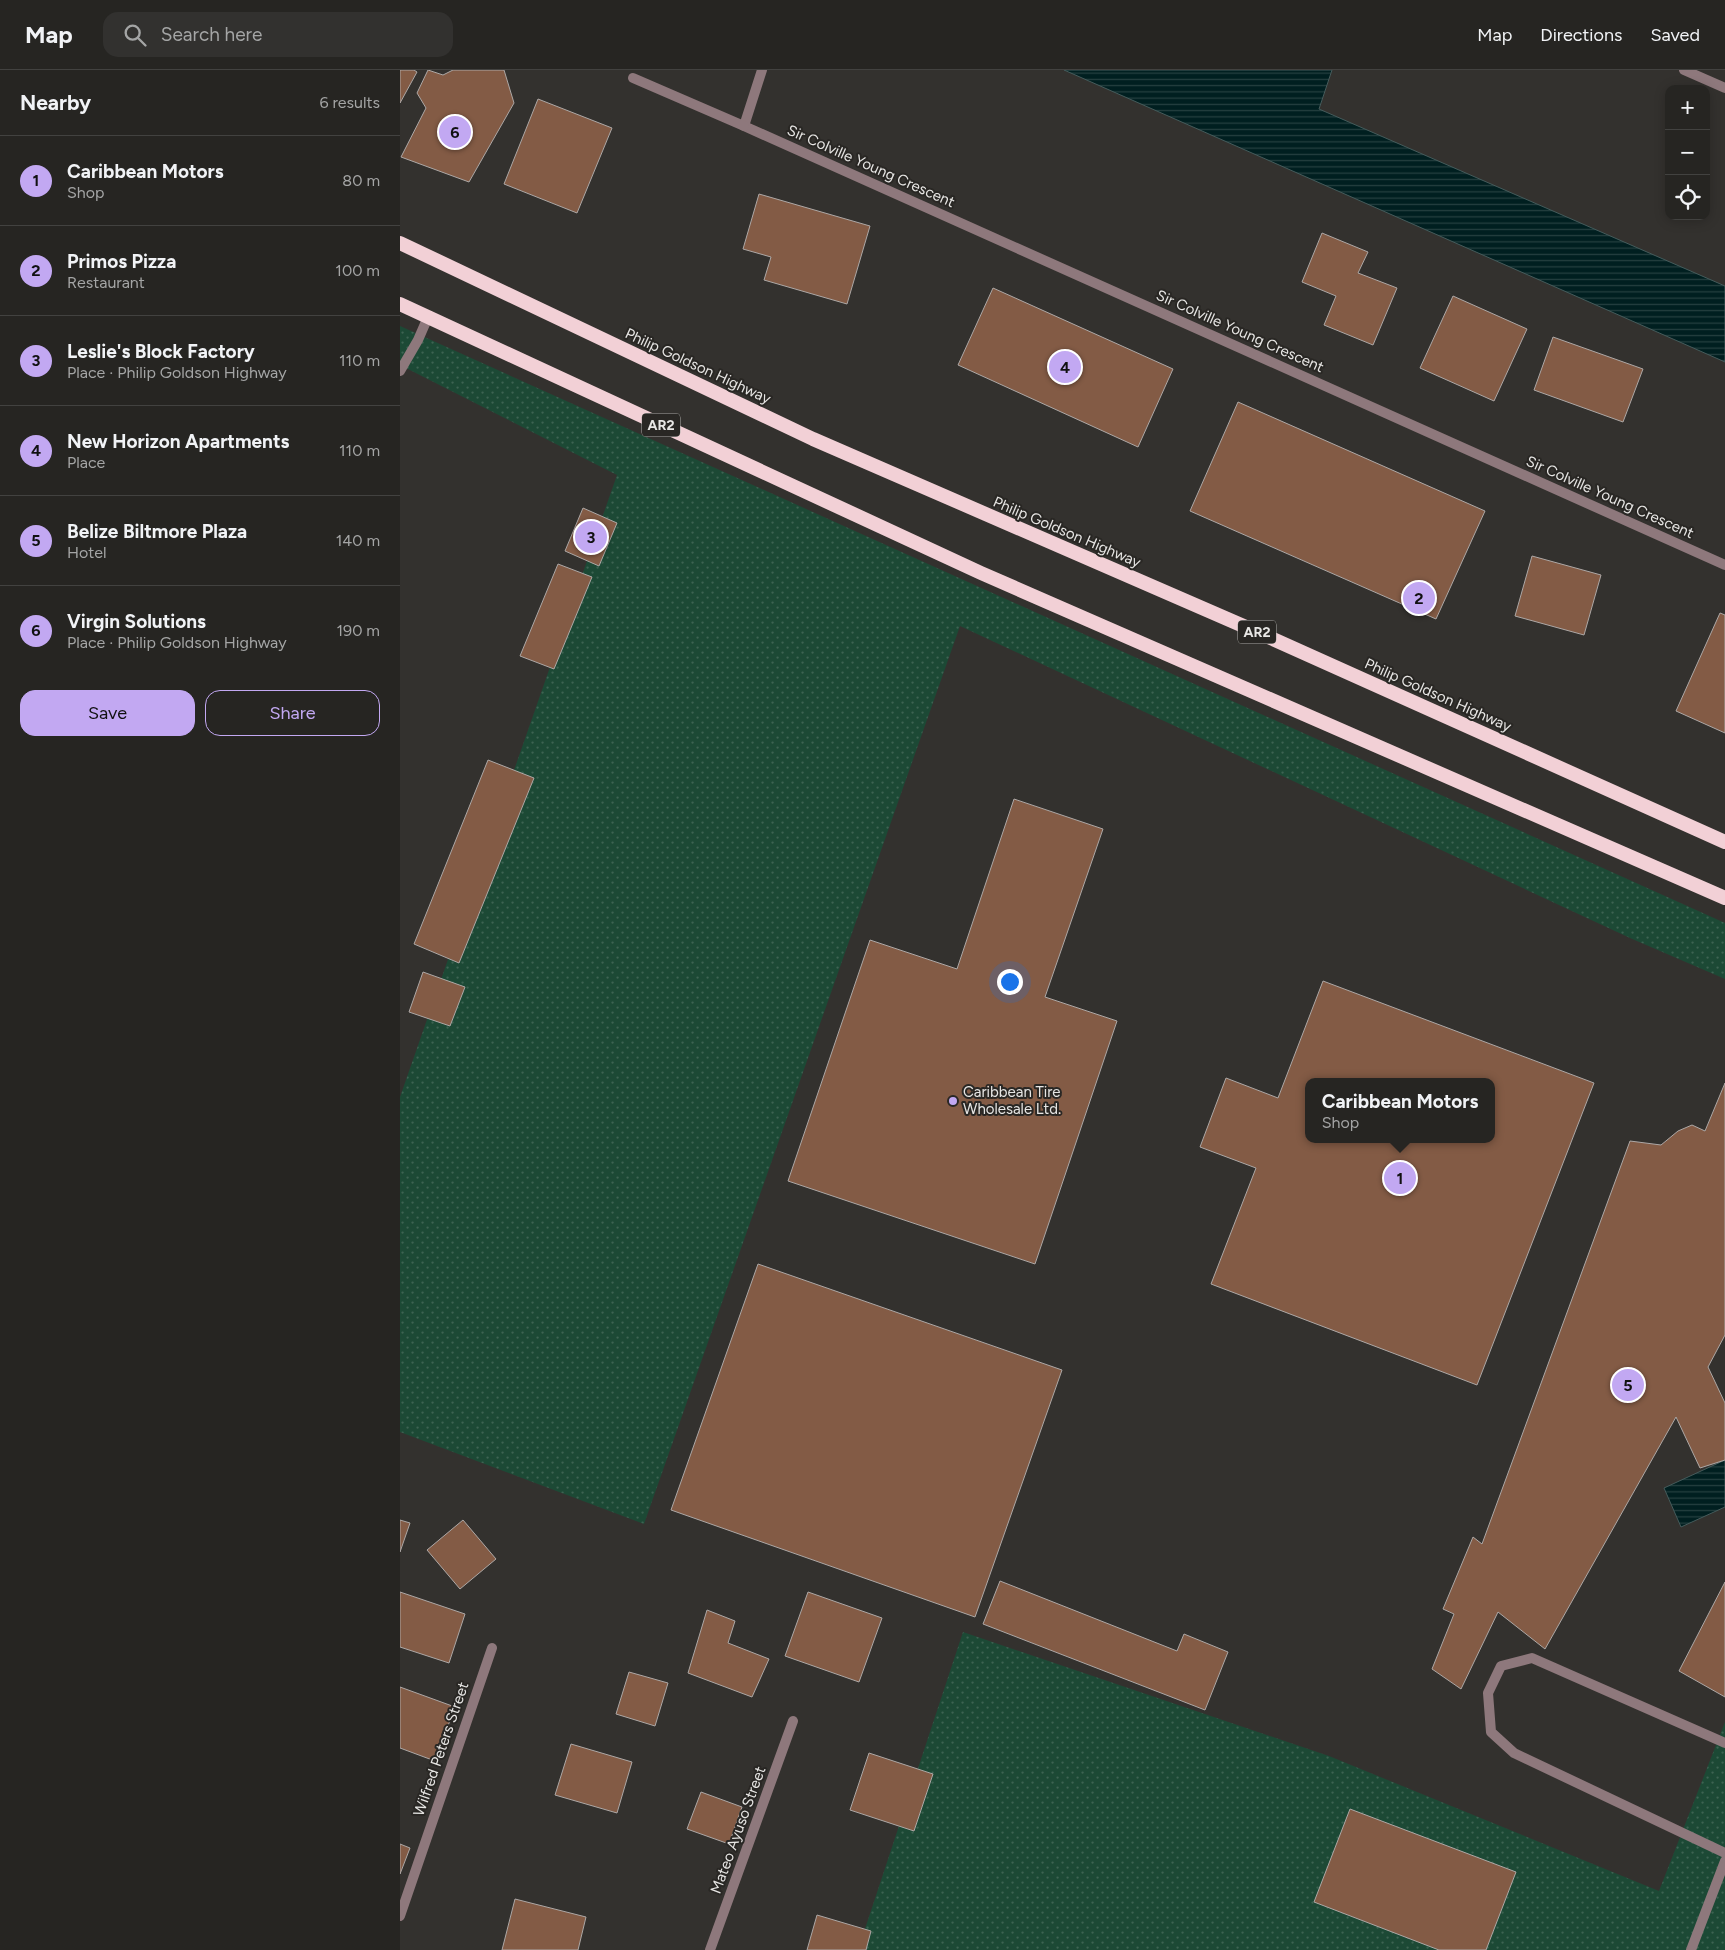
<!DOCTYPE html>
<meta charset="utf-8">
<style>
:root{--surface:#262522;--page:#32312f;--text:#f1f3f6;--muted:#a4a5a5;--line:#424240;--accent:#c2a8f2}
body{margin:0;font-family:Figtree,sans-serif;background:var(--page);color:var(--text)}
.controls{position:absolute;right:15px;top:15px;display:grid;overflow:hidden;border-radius:10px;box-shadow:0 2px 12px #0003}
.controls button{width:45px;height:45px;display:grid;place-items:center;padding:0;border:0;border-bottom:1px solid var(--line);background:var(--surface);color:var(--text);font:25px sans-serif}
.you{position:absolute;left:609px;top:911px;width:18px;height:18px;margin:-12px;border:4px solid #fff;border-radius:50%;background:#1a73e8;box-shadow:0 0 0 8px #1a73e833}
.badge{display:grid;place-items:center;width:32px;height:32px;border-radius:50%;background:var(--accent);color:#111;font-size:16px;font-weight:700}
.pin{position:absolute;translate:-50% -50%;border:2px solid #fff;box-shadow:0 1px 5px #0006}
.popup{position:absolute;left:905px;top:1008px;width:190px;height:65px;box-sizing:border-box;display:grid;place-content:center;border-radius:10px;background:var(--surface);filter:drop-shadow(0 1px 4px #0005);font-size:16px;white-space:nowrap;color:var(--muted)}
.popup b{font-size:19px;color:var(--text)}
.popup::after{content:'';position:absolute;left:50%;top:100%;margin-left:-10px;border:10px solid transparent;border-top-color:var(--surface)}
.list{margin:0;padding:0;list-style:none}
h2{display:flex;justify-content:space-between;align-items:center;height:65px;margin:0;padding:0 20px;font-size:21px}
h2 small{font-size:16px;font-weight:400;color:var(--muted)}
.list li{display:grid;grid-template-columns:32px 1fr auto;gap:15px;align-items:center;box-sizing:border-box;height:90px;padding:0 20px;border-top:1px solid var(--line)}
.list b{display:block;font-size:19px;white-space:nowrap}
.list p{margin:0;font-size:16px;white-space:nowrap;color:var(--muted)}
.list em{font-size:16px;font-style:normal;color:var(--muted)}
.actions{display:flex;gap:10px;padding:15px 20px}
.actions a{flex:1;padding:11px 0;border:1px solid var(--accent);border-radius:15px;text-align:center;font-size:18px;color:var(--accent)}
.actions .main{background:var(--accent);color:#111}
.icon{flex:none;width:28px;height:28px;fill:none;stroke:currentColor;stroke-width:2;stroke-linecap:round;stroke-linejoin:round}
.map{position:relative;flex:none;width:1325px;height:1880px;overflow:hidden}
header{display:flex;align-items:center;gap:30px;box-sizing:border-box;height:70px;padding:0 25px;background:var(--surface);border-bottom:1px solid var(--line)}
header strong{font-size:24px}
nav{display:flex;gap:28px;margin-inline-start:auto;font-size:18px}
.search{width:350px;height:45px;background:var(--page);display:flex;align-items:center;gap:12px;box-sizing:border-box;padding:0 18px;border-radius:15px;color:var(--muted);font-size:19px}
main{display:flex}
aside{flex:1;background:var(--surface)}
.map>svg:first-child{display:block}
</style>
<header>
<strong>Map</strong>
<div class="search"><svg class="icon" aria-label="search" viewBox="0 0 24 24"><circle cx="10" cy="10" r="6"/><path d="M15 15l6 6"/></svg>Search here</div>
<nav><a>Map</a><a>Directions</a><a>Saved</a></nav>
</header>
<main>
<aside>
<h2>Nearby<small>6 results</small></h2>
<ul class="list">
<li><span class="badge">1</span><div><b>Caribbean Motors</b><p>Shop</p></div><em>80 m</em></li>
<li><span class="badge">2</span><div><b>Primos Pizza</b><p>Restaurant</p></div><em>100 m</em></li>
<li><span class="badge">3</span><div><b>Leslie's Block Factory</b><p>Place · Philip Goldson Highway</p></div><em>110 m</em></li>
<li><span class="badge">4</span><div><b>New Horizon Apartments</b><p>Place</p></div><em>110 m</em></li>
<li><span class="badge">5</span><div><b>Belize Biltmore Plaza</b><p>Hotel</p></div><em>140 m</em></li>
<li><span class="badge">6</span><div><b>Virgin Solutions</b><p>Place · Philip Goldson Highway</p></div><em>190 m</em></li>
</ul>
<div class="actions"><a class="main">Save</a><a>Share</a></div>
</aside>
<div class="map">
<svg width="1325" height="1880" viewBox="0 0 1325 1880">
<defs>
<pattern id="green-dots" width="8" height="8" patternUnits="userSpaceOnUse" patternTransform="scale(1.25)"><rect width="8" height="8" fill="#1c4935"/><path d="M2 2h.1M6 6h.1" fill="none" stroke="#3d6352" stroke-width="1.8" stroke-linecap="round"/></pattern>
<pattern id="water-rules" width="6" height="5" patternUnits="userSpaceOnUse" patternTransform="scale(1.25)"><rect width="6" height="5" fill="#001f20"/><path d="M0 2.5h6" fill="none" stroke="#254040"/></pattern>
</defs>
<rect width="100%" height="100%" fill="#33312e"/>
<!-- green -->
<g fill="url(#green-dots)">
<path d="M0 256 1325 853V909L1230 868 560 556 244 1454 0 1362V1027L217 405 0 295Z"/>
<path d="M563 1562 929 1686 1259 1821 1325 1652V1880H458Z"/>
</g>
<!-- water -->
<g fill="url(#water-rules)" stroke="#455b5b">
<path d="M664 0H932L919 39 1325 216V292Z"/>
<path d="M1325 1390V1437L1281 1457 1264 1418Z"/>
</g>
<!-- building -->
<g fill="#835b45" stroke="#ada8a6" fill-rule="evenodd">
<path d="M0 0H14L17 2 0 33Z"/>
<path d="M28 0 43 5 53 0H104L114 33 69 112 1 87 26 38 17 23Z"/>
<path d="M138 29 212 58 177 143 104 114Z"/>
<path d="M359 124 470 156 447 234 364 210 371 187 343 179Z"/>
<path d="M922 163 968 182 958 203 997 218 973 275 924 255 936 226 902 212Z"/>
<path d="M593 218 773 299 738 377 558 295Z"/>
<path d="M1053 226 1127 259 1094 331 1020 298Z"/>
<path d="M1153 267 1243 299 1223 352 1134 320Z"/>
<path d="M838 332 1085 441 1036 549 790 441Z"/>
<path d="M183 438 217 453 199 496 165 481Z"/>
<path d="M1132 486 1201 505 1184 565 1115 546Z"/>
<path d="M158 494 192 507 154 599 120 586Z"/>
<path d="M1320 543 1325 545V663L1276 641Z"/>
<path d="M88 690 134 708 59 893 14 874Z"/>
<path d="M614 729 703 759 645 927 717 951 635 1194 388 1111 470 870 557 899Z"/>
<path d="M23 902 65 917 50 956 9 942Z"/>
<path d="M923 911 1194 1013 1077 1315 811 1214 856 1098 800 1077 826 1008 878 1028ZM909 1012H1091V1069H909Z"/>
<path d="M1325 1013V1265L1308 1297 1325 1333V1390L1300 1398 1276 1347 1145 1579 1098 1542 1061 1619 1032 1599 1054 1544 1043 1539 1073 1467 1082 1474 1230 1071 1261 1075 1278 1061 1292 1055 1305 1061Z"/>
<path d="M358 1194 662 1300 575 1547 271 1440Z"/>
<path d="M0 1450 10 1453 0 1482Z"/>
<path d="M63 1450 96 1489 60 1519 27 1480Z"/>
<path d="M600 1511 777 1581 784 1564 828 1582 805 1640 583 1554Z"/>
<path d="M1325 1512V1627L1279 1601Z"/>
<path d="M0 1522 65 1544 49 1593 0 1577Z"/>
<path d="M408 1522 482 1548 459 1612 385 1586Z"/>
<path d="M307 1540 335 1551 328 1573 369 1589 352 1627 288 1603Z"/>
<path d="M229 1602 268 1613 255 1656 216 1644Z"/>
<path d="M0 1617 55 1637 35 1691 0 1678Z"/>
<path d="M171 1674 232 1692 217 1743 155 1725Z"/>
<path d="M469 1683 533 1704 514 1761 450 1740Z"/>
<path d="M301 1722 342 1737 329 1774 287 1759Z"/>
<path d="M950 1739 1116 1802 1086 1880H1039L914 1832Z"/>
<path d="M0 1774 10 1778 0 1804Z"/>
<path d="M115 1829 186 1847 178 1880H102Z"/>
<path d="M417 1845 471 1861 466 1880H407Z"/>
</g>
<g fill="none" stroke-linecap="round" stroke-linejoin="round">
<!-- service -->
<g stroke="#8e787c" stroke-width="10">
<path d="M0 301 18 270 28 247"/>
<path d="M1325 1673 1132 1588 1101 1596 1088 1623 1091 1662 1114 1683 1325 1783"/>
</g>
<!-- minor -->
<g stroke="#8e787c" stroke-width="10">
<path d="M362 0 344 56 1325 495"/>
<path d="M1284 0 1325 18"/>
<path d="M233 8 344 56"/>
<path d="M0 1846 92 1578"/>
<path d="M310 1880 393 1651"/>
<path d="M1291 1880 1325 1791"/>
</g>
<!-- trunk -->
<g stroke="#f2d0d6" stroke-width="14">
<path d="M0 173 413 369 855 561 1325 772"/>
<path d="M0 234 581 503 1325 828"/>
</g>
</g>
<!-- markers -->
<circle fill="#c2a8f2" stroke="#292724" stroke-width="2" cx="553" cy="1031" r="5"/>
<g text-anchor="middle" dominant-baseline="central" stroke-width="4" stroke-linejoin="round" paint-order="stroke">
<!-- shield labels -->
<g fill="#292724" stroke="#aeadaa" stroke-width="1">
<rect x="242" y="343.5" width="38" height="23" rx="4"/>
<rect x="838" y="550.5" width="38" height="23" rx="4"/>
</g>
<g font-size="14" font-weight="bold" fill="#e7e6e4">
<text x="261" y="355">AR2</text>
<text x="857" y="562">AR2</text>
</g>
<!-- street labels -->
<g font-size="15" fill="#e7e6e4" stroke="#292724">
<text transform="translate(471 96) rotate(24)">Sir Colville Young Crescent</text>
<text transform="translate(840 261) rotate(24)">Sir Colville Young Crescent</text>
<text transform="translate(298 296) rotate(25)">Philip Goldson Highway</text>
<text transform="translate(1210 427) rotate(24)">Sir Colville Young Crescent</text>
<text transform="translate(667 462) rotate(23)">Philip Goldson Highway</text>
<text transform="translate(1038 625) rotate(24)">Philip Goldson Highway</text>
<text transform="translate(41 1679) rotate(-71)">Wilfred Peters Street</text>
<text transform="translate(338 1760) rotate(-70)">Mateo Ayuso Street</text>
</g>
<!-- poi labels -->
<g font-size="15" fill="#e7e6e4" stroke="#292724" text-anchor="start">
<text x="563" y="1022">Caribbean Tire<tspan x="563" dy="17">Wholesale Ltd.</tspan></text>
</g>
</g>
</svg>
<div class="controls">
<button>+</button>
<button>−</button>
<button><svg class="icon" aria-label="locate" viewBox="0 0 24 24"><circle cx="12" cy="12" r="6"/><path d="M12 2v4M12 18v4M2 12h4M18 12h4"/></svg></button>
</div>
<div class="you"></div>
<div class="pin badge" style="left:1000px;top:1108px">1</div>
<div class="popup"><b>Caribbean Motors</b>Shop</div>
<div class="pin badge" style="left:1019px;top:528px">2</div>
<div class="pin badge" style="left:191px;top:467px">3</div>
<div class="pin badge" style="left:665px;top:297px">4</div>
<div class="pin badge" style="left:1228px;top:1315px">5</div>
<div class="pin badge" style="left:55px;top:62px">6</div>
</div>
</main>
